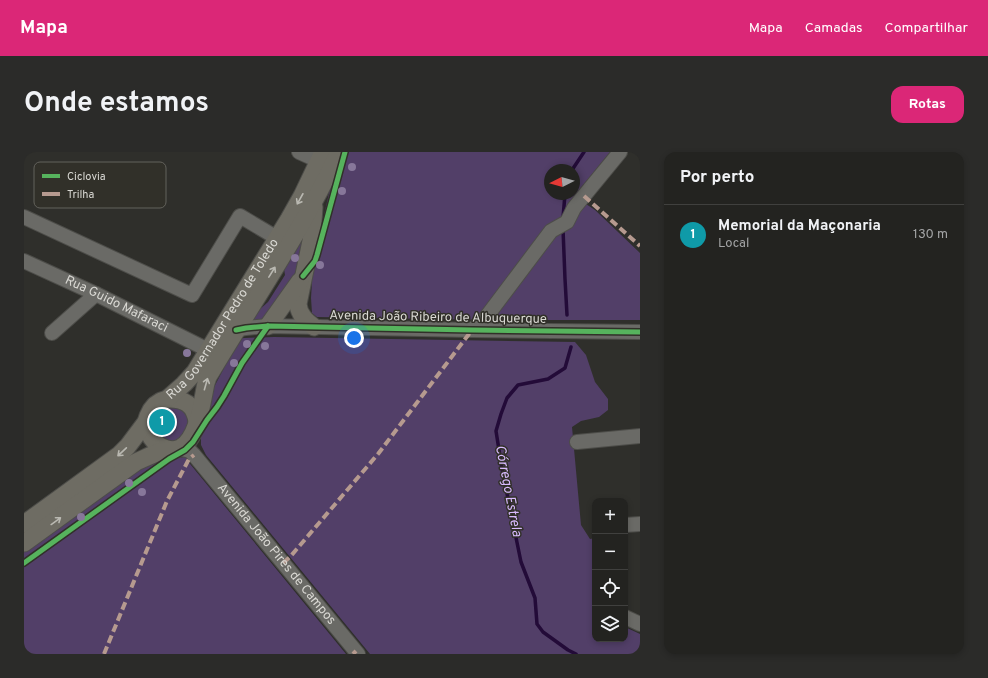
<!DOCTYPE html>
<html lang="pt">
<meta charset="utf-8">
<style>
:root{--surface:#232320;--page:#2b2b29;--text:#f1f3f6;--muted:#a3a4a5;--line:#40403e;--accent:#db2777}
body{margin:0;font-family:Overpass,sans-serif;background:var(--page);color:var(--text)}
.controls{position:absolute;right:12px;bottom:12px;display:grid;overflow:hidden;border-radius:8px;box-shadow:0 2px 6px #0003}
.controls button{width:36px;height:36px;display:grid;place-items:center;padding:0;border:0;border-bottom:1px solid var(--line);background:var(--surface);color:var(--text);font:20px sans-serif}
.compass{position:absolute;left:520px;top:12px;width:36px;height:36px;border-radius:50%;background:var(--surface);box-shadow:0 2px 6px #0003;rotate:264deg}
.you{position:absolute;left:330px;top:186px;width:14px;height:14px;margin:-10px;border:3px solid #fff;border-radius:50%;background:#1a73e8;box-shadow:0 0 0 6px #1a73e833}
.badge{display:grid;place-items:center;width:26px;height:26px;border-radius:50%;background:var(--accent);color:#fff;font-size:13px;font-weight:700}
.pin{position:absolute;translate:-50% -50%;border:2px solid #fff;box-shadow:0 1px 4px #0006}
.list{margin:0;padding:0;list-style:none}
h2{display:flex;justify-content:space-between;align-items:center;height:52px;margin:0;padding:0 16px;font-size:17px}
h2 small{font-size:13px;font-weight:400;color:var(--muted)}
.list li{display:grid;grid-template-columns:26px 1fr auto;gap:12px;align-items:center;box-sizing:border-box;height:60px;padding:0 16px;border-top:1px solid var(--line)}
.list b{display:block;font-size:15px;white-space:nowrap}
.list p{margin:0;font-size:13px;white-space:nowrap;color:var(--muted)}
.list em{font-size:13px;font-style:normal;color:var(--muted)}
.icon{flex:none;width:22px;height:22px;fill:none;stroke:currentColor;stroke-width:2;stroke-linecap:round;stroke-linejoin:round}
.map{position:relative;flex:none;width:616px;height:502px;overflow:hidden;border-radius:12px}
header{display:flex;align-items:center;gap:24px;box-sizing:border-box;height:56px;padding:0 20px;background:var(--accent);color:#fff}
header strong{font-size:19px}
nav{display:flex;gap:22px;margin-inline-start:auto;font-size:14px}
.intro{display:flex;align-items:center;justify-content:space-between;box-sizing:border-box;height:96px;padding:0 24px}
h1{margin:0;font-size:28px}
.button{padding:10px 18px;border-radius:12px;background:var(--accent);color:#fff;font-size:14px;font-weight:700}
main{display:flex;gap:24px;padding:0 24px}
aside{flex:1;background:var(--surface);border-radius:12px;box-shadow:0 2px 6px #0003}
.map>svg:first-child{display:block}
</style>
<header>
<strong>Mapa</strong>
<nav><a>Mapa</a><a>Camadas</a><a>Compartilhar</a></nav>
</header>
<div class="intro"><h1>Onde estamos</h1><a class="button">Rotas</a></div>
<main>
<div class="map">
<svg width="616" height="502" viewBox="0 0 616 502">
<rect width="100%" height="100%" fill="#2f2f2b"/>
<!-- green -->
<g fill="#523f68" fill-rule="evenodd">
<path d="M320 0H586L550 44 571 58 616 101V168H470L293 165 288 161 287 146 288 130 283 137 306 37 311 20ZM526 18H550V42H526Z"/>
<path d="M282 81 273 120 248 162 243 167 227 170 234 159 244 150 261 123 260 117Z"/>
<path d="M250 185 551 190 562 203 571 230 584 247V258L575 265 557 269 548 275 557 373 566 387 571 386V487H601V475L616 482V502H346L182 303 177 293V283L189 237 200 216 199 209 214 187 220 186Z"/>
<circle cx="148" cy="272" r="17"/>
<path d="M160 305 163 306 162 307 322 502H0V399L115 317 131 310Z"/>
</g>
<g fill="none" stroke-linecap="round" stroke-linejoin="round">
<!-- stream -->
<g stroke="#230b38" stroke-width="3.5">
<path d="M548 18 560 0"/>
<path d="M539 66 541 42"/>
<path d="M539 77 541 127 543 163"/>
<path d="M547 195 541 216 524 227 494 233 483 246 477 262 472 279 478 317 497 410 511 446 513 472 519 480 544 498 552 502"/>
</g>
<defs>
<g id="minor">
<path d="M275 0 295 9"/>
<path d="M0 65 168 143 216 64 253 86"/>
<path id="s1" d="M0 109 72 142 184 198"/>
<path d="M212 178 222 176 244 174 448 178 616 180"/>
<path d="M448 178 460 168 527 79 543 70 550 56 596 0"/>
<path d="M28 181 72 142"/>
<path d="M553 290 616 284"/>
<path id="s2" d="M154 296 166 299 170 303 334 502"/>
<path d="M601 373 616 372"/>
<path d="M601 465 616 472"/>
</g>
<g id="major">
<path d="M290 55 288 84 274 152C275 163 282 169 290 175"/>
<path d="M244 174 276 129"/>
<path d="M143 247C160 246 171 253 173 270"/>
<path d="M122 270C124 286 133 296 148 298"/>
<path id="s3" d="M0 372 95 303 104 294 122 270 124 264 127 258 131 253 137 249 143 247 160 232 171 220 265 67 278 44 299 0"/>
<path d="M0 391 112 310C119 307 127 303 135 300 142 299 149 299 156 296 174 287 178 250 182 231L184 225C228 151 278 79 315 0"/>
</g>
</defs>
<!-- minor casing -->
<use href="#minor" stroke="#4d4d49" stroke-width="16"/>
<!-- major casing -->
<use href="#major" stroke="#4d4d49" stroke-width="19"/>
<!-- minor -->
<use href="#minor" stroke="#6a6a66" stroke-width="14"/>
<!-- major -->
<use href="#major" stroke="#6e6c63" stroke-width="17"/>
<!-- quiet -->
<g stroke="#b69a8f" stroke-width="4" stroke-dasharray="8 4" stroke-linecap="butt">
<path d="M560 44 616 94"/>
<path d="M259 411 266 405 354 302 448 178"/>
<path d="M80 502 143 349 165 307 170 303"/>
<path d="M329 502 332 499"/>
</g>
<defs>
<g id="cycleway">
<path d="M279 124 291 109 293 103 321 0"/>
<path d="M212 178 222 176 244 174 448 178 616 180"/>
<path d="M0 411 145 307 161 298 169 290 183 268 193 255 200 244 218 211 244 174"/>
</g>
</defs>
<!-- cycleway casing -->
<use href="#cycleway" stroke="#313029" stroke-width="8"/>
<!-- cycleway -->
<use href="#cycleway" stroke="#56b35d" stroke-width="5"/>
</g>
<!-- trees -->
<g fill="#87779a">
<circle cx="328" cy="15" r="4"/>
<circle cx="318" cy="39" r="4"/>
<circle cx="271" cy="106" r="4"/>
<circle cx="296" cy="113" r="4"/>
<circle cx="223" cy="192" r="4"/>
<circle cx="241" cy="194" r="4"/>
<circle cx="163" cy="201" r="4"/>
<circle cx="210" cy="211" r="4"/>
<circle cx="105" cy="331" r="4"/>
<circle cx="118" cy="340" r="4"/>
<circle cx="57" cy="365" r="4"/>
</g>
<!-- one-way arrows -->
<defs><path id="oneway-shaft" d="M-6 0H5M1.5-3L5.5 0L1.5 3" fill="none" stroke-width="1.6" stroke-linecap="round" stroke-linejoin="round"/></defs>
<g stroke="#b9b8b1">
<use href="#oneway-shaft" transform="translate(276 47) rotate(119)"/>
<use href="#oneway-shaft" transform="translate(248 120) rotate(-58)"/>
<use href="#oneway-shaft" transform="translate(182 232) rotate(-74)"/>
<use href="#oneway-shaft" transform="translate(98 300) rotate(137)"/>
<use href="#oneway-shaft" transform="translate(32 369) rotate(-36)"/>
</g>
<g text-anchor="middle" dominant-baseline="central" stroke-width="3" stroke-linejoin="round" paint-order="stroke">
<!-- street labels -->
<g font-size="13" fill="#d9d8d3" stroke="#313029">
<text stroke="none"><textPath href="#s1" startOffset="102">Rua Guido Mafaraci</textPath></text>
<text stroke="none"><textPath href="#s3" startOffset="291">Rua Governador Pedro de Toledo</textPath></text>
<text transform="translate(414 166) rotate(1)">Avenida João Ribeiro de Albuquerque</text>
<text stroke="none"><textPath href="#s2" startOffset="147">Avenida João Pires de Campos</textPath></text>
</g>
<!-- water labels -->
<g font-size="14" font-style="italic" fill="#d8bafd" stroke="#313029">
<text transform="translate(484 339) rotate(79)">Córrego Estrela</text>
</g>
</g>
<!-- legend -->
<rect x="10" y="10" width="132" height="46" rx="6" fill="#313029" stroke="#63625c" stroke-width="1"/>
<rect x="18" y="22" width="18" height="4" fill="#56b35d"/>
<rect x="18" y="40" width="18" height="4" fill="#b69a8f"/>
<g font-size="11" fill="#d9d8d3">
<text x="43" y="28">Ciclovia</text>
<text x="43" y="46">Trilha</text>
</g>
</svg>
<div class="controls">
<button>+</button>
<button>−</button>
<button><svg class="icon" aria-label="locate" viewBox="0 0 24 24"><circle cx="12" cy="12" r="6"/><path d="M12 2v4M12 18v4M2 12h4M18 12h4"/></svg></button>
<button><svg class="icon" aria-label="layers" viewBox="0 0 24 24"><path d="M12 4l9 5-9 5-9-5zM3 14l9 5 9-5"/></svg></button>
</div>
<svg class="compass" viewBox="-18 -18 36 36"><path d="M0-13l5 13h-10z" fill="#e53935"/><path d="M0 13l5-13h-10z" fill="#a3a4a5"/></svg>
<div class="you"></div>
<div class="pin badge" style="left:138px;top:270px;background:#0f9aa8">1</div>
</div>
<aside>
<h2>Por perto<small></small></h2>
<ul class="list">
<li><span class="badge" style="background:#0f9aa8">1</span><div><b>Memorial da Maçonaria</b><p>Local</p></div><em>130 m</em></li>
</ul>
</aside>
</main>
